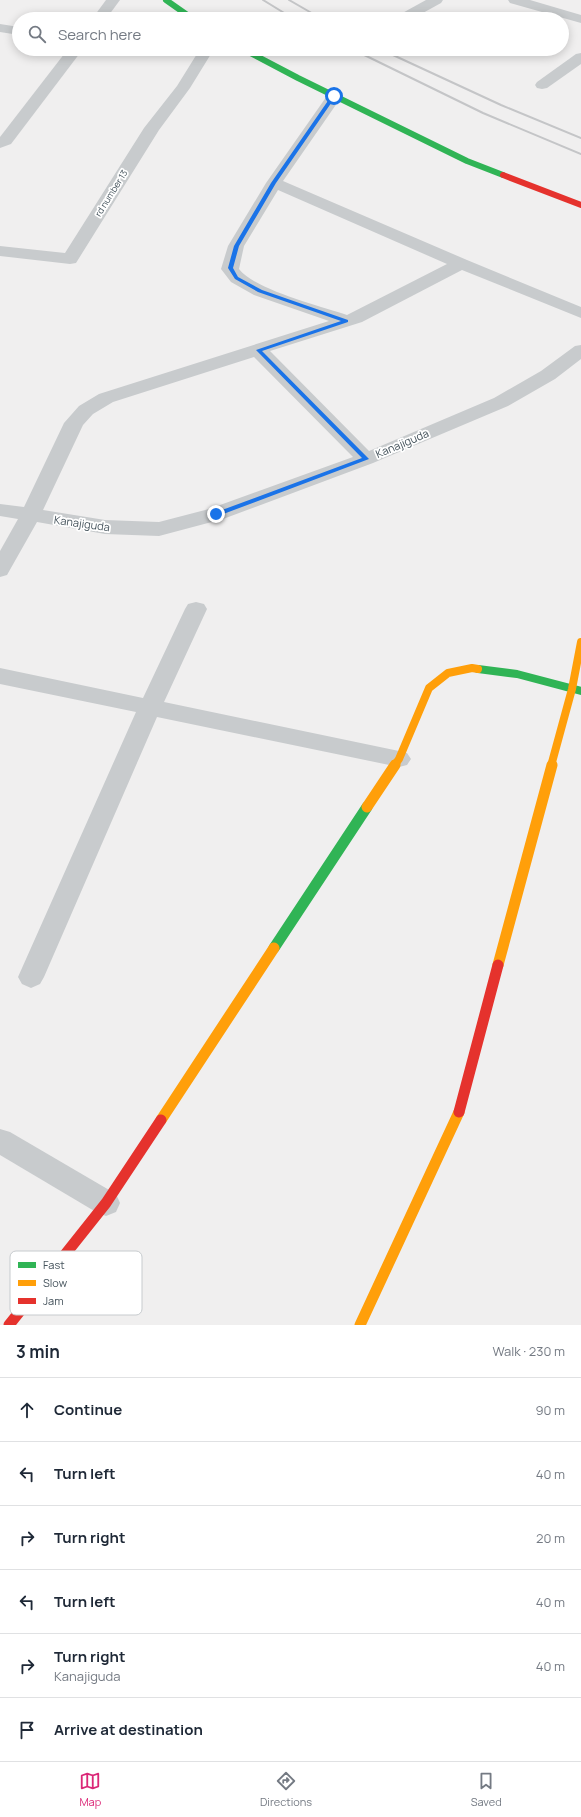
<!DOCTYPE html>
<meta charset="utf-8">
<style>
:root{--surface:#fff;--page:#f6f6f7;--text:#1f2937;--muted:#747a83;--line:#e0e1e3;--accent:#db2777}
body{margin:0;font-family:Manrope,sans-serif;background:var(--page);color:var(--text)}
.stop{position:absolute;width:12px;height:12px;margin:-9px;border:3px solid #1a73e8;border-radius:50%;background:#fff}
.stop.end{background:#1a73e8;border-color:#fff;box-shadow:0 1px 4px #0008}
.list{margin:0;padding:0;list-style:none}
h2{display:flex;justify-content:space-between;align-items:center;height:52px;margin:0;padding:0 16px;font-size:17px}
h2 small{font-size:13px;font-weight:400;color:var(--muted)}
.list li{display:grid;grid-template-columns:26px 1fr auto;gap:12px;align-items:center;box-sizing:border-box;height:64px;padding:0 16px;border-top:1px solid var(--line)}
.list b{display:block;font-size:15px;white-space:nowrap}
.list p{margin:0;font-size:13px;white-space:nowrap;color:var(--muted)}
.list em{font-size:13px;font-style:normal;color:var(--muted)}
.icon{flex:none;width:22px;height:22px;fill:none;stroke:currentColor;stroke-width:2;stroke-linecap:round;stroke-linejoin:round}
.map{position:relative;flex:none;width:581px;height:1325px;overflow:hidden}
.search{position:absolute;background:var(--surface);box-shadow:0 2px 10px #0003;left:12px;right:12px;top:12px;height:44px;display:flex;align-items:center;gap:10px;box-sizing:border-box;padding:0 14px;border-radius:22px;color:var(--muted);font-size:15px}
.sheet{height:436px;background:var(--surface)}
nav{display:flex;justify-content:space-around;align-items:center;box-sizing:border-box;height:56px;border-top:1px solid var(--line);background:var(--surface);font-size:11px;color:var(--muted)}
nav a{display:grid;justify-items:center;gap:2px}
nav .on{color:var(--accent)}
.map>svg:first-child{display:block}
</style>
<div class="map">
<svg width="581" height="1325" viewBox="0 0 581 1325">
<rect width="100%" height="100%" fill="#f0efef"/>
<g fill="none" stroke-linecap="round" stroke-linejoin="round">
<!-- street -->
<g fill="#c8cbcd" fill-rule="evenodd">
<path d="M106 0H120L106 19H92Z"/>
<path d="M426 0H443L441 3 412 19H395L397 16Z"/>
<path d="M508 0H530L581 15V23L510 3Z"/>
<path d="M0 24 19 27V35L0 32Z"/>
<path d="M68 49H83L11 144 0 148V137Z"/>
<path d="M200 49H214L190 88 159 130 76 263 70 264 0 256V246L65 253 144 128 177 86Z"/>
<path d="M581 53V64L547 88 542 89 537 88 535 85 537 82 576 54Z"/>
<path d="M334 91 339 93 342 96 283 181 467 260 581 307V318L462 270 362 322 270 351 369 451 494 398 541 371 575 346 581 345V359L555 379 508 406 373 463 223 519 159 536 105 534 37 522 7 575 0 577V551L18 519 0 516V504L24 507 64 423 79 406 99 394 329 321 254 295 231 282 221 269 228 246 266 183 329 93ZM278 190 447 264 347 315C320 306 255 290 239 269L244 246ZM254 357 353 457 209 509 159 522 105 520 43 510 83 425 93 414 113 402Z"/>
<path d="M196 602 204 604 207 609 164 702 399 751 407 753 411 759 407 765 399 767 157 717 44 977 40 984 31 988 22 984 18 977 136 712 0 684V668L143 698 185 609 188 604Z"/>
<path d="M0 1129 10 1132 116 1194 120 1203 116 1212 106 1216 96 1212 0 1155Z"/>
</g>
<!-- fast-far2 -->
<g stroke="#30b455" stroke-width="6">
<path d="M166 0 193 19"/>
<path d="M243 49 298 78 467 161 503 175"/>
</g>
<!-- fast-far1 -->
<path stroke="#30b455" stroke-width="8" d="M478 669 517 674 581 691"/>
<!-- fast -->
<path stroke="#30b455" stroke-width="11" d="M274 948 367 807"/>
<!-- slow-far1 -->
<g stroke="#ff9f0a" stroke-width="8">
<path d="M394 766 399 759 429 688 448 673 472 668 478 669"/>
<path d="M551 766 572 689 581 642"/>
</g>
<!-- slow -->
<g stroke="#ff9f0a" stroke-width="11">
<path d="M367 807 395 765"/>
<path d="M498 965 552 765"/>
<path d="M161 1120 274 948"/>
<path d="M360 1325 459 1112"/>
</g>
<!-- jam-far1 -->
<path stroke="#e5322d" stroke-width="6" d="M503 175 581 205"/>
<!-- jam -->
<g stroke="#e5322d" stroke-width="11">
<path d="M459 1112 498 965"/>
<path d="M9 1325 106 1203 161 1120"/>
</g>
<!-- rail -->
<g stroke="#c4c5c7" stroke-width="2">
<path d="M263 0 294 19"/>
<path d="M289 0 322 19"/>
<path d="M352 49 483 113 581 154"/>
<path d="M380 49 501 105 581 138"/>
</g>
</g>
<!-- route -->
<path fill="#1a73e8" d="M332 95 336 96 276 183 239 246 233 268 238 277 262 290 348 320V322L262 351 369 459 218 516H214V513L362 458 256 350 341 321 258 292 235 279 228 268 234 246 271 183Z"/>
<g text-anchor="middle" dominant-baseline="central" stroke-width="3.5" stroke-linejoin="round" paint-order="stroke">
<!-- far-street labels -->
<g font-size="9" fill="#45535c" stroke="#fff">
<text transform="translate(111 193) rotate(-58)">rd number 13</text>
</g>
<!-- street labels -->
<g font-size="11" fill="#45535c" stroke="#fff">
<text transform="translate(402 443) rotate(-23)">Kanajiguda</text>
<text transform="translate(82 523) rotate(8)">Kanajiguda</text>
</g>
</g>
<!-- legend -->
<rect x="10" y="1251" width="132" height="64" rx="6" fill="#fff" stroke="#c7cbce" stroke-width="1"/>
<rect x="18" y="1262" width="18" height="6" fill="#30b455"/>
<rect x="18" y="1280" width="18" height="6" fill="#ff9f0a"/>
<rect x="18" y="1298" width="18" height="6" fill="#e5322d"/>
<g font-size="11" fill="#45535c">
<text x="43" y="1269">Fast</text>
<text x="43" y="1287">Slow</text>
<text x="43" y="1305">Jam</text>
</g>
</svg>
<div class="stop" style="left:334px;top:96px"></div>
<div class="stop end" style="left:216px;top:514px"></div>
<div class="search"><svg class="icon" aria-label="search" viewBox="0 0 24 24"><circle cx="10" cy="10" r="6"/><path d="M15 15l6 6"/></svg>Search here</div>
</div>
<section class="sheet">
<h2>3 min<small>Walk · 230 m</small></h2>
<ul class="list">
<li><svg class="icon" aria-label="ahead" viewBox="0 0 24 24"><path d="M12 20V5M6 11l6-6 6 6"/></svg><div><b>Continue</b></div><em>90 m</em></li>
<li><svg class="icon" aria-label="left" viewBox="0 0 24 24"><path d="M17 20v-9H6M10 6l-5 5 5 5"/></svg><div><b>Turn left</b></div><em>40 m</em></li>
<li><svg class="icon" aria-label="right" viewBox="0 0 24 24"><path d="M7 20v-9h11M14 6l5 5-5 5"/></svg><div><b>Turn right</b></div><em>20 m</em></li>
<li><svg class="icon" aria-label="left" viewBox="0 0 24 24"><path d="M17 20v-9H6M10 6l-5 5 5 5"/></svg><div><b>Turn left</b></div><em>40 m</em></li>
<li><svg class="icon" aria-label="right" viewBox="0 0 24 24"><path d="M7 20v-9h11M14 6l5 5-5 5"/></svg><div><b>Turn right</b><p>Kanajiguda</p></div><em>40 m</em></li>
<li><svg class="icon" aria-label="arrive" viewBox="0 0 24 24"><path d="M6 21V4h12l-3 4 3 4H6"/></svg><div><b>Arrive at destination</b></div></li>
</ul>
</section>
<nav>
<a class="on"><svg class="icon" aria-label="map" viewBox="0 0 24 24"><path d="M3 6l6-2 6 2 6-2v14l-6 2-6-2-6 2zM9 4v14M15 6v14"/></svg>Map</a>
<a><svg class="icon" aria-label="directions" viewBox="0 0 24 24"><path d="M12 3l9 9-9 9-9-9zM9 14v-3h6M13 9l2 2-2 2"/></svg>Directions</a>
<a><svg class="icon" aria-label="saved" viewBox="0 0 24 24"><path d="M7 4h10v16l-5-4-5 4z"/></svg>Saved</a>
</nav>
